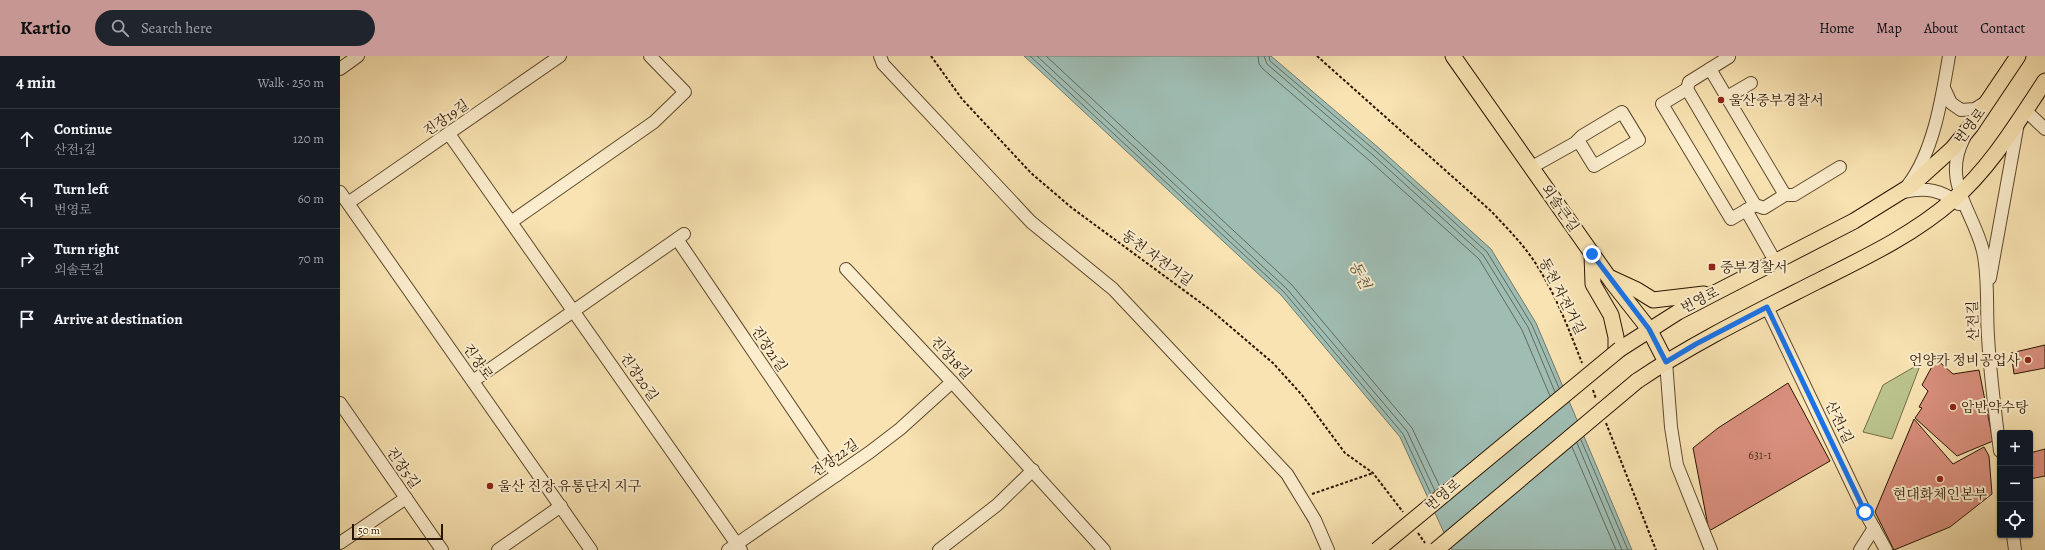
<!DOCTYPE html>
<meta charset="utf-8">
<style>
:root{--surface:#171b24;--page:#20242c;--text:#f1f3f6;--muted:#9ea1a6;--line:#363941;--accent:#c59692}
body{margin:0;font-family:Alegreya,"Noto Serif KR",serif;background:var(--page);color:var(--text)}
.controls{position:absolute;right:12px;bottom:12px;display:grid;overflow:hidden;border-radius:4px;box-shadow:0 1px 3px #0004}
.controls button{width:36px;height:36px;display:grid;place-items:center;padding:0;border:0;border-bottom:1px solid var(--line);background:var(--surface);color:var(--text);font:20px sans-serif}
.scale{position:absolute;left:12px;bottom:10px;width:91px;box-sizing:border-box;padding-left:4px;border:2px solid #2a1600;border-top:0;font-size:11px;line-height:14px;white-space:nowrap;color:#2a1600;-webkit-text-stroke:3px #fbedcd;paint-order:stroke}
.stop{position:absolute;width:12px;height:12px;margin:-9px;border:3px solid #1a73e8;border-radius:50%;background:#fff}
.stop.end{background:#1a73e8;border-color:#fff;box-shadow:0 1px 4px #0008}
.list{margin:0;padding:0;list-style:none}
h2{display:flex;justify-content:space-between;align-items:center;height:52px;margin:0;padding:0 16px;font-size:17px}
h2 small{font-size:13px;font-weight:400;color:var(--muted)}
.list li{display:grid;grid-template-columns:26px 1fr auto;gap:12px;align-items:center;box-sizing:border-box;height:60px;padding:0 16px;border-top:1px solid var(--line)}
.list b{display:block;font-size:15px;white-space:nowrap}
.list p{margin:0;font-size:13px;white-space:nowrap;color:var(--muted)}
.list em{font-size:13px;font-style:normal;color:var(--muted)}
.icon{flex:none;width:22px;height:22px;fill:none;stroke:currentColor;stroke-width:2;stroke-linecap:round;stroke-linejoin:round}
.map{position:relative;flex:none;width:1705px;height:494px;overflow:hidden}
header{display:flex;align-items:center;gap:24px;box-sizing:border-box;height:56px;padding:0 20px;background:var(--accent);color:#111}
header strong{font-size:19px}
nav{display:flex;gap:22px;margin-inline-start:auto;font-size:14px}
.search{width:280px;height:36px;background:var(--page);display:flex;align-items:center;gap:10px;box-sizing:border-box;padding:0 14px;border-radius:22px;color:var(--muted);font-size:15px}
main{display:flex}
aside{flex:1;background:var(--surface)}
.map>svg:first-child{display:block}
</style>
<header>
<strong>Kartio</strong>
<div class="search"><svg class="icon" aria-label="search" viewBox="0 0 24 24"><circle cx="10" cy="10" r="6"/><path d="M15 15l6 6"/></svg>Search here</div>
<nav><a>Home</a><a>Map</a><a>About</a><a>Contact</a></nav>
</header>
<main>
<aside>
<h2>4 min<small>Walk · 250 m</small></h2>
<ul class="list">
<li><svg class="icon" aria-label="ahead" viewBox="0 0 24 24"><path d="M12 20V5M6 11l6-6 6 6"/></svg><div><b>Continue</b><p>산전1길</p></div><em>120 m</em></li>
<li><svg class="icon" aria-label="left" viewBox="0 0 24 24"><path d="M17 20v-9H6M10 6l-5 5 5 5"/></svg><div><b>Turn left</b><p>번영로</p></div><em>60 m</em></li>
<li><svg class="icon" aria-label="right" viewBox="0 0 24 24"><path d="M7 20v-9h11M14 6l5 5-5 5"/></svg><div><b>Turn right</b><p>외솔큰길</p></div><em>70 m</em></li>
<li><svg class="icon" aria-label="arrive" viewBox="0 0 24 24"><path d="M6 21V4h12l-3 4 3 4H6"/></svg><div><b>Arrive at destination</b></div></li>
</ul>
</aside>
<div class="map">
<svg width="1705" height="494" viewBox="0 0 1705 494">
<rect width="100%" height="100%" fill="#f9e3b2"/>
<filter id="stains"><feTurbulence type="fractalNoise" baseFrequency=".005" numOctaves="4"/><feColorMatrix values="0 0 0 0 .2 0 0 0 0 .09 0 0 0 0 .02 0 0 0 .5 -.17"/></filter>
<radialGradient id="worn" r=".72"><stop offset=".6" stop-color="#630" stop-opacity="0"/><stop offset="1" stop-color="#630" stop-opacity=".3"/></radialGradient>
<!-- green -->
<path fill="#bcc48d" stroke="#736d46" d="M1581 307 1552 383 1523 376 1543 329Z"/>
<!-- water -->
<path fill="#9fbdb3" stroke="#707a6b" d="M684 0H931L1040 93 1151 193 1196 267 1292 494H1112L1060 381 941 239Z"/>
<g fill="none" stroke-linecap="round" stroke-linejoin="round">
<!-- shore -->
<g stroke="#646a5a" stroke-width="1">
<path d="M690 0 944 236 1063 378 1091 438"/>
<path d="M697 0 947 233 1067 375 1095 435"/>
<path d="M706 0 952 229 1072 372 1100 431"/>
<path d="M918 0 919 8 923 13 1030 105 1139 203 1182 274 1210 340"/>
<path d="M924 0 927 8 1034 100 1143 199 1188 271 1215 336"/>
<path d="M929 0 930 5 1037 96 1147 196 1192 269 1219 332"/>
<path d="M1241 384 1288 494"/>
<path d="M1237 387 1282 494"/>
<path d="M1232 391 1276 494"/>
</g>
</g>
<!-- building -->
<g fill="#d98f7d" stroke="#2a1600">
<path d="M1705 289V312L1674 318 1671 297Z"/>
<path d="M1596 303 1613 318 1639 314 1653 385 1617 400 1575 362 1582 352 1579 351 1588 335 1582 329Z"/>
<path d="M1448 327 1490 405 1369 475 1353 392 1378 372Z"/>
<path d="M1574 363 1613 408 1644 391 1649 400 1652 438 1610 471 1554 494 1535 456Z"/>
<path d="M1705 393V420L1690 423V397Z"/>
</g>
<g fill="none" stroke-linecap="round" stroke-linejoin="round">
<defs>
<g id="minor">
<path d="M540 0 543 8 691 166 773 233 947 418 975 464 988 494"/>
<path d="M0 13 18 0"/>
<path d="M1370 13 1445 139 1424 152 1415 149"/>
<path d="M1604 32 1611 47 1621 54 1635 53 1646 46"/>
<path d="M1347 33 1415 149 1391 163 1322 48 1347 33 1349 26 1389 1"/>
<path d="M1387 41 1411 27"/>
<path d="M1685 54 1705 73"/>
<path d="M109 78 401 494"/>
<path d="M1624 82C1601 126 1633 154 1643 195 1649 222 1646 252 1648 280 1650 319 1655 357 1660 395"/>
<path d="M1192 111 1235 87 1242 80 1282 56 1299 84 1254 110 1238 84"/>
<path d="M1568 129C1594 95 1602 41 1609 0"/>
<path d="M0 136 251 494"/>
<path d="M1564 136C1586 131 1602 134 1619 148"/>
<path d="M1445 139H1454L1500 111"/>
<path d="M8 147 220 0"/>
<path d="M1406 154 1435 205"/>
<path d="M171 166 314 66 345 36 310 0"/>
<path d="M337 183 497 419"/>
<path d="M506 213 612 326 764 494"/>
<path d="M1650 222 1678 67"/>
<path d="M1427 251 1525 456 1546 494"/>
<path d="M1326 306 1331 371 1337 409 1371 494"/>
<path d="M133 325 344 178"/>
<path d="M0 347 102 494"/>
<path d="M1673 479 1675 494"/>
<path d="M0 487 66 442"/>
<path d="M158 494 221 450"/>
<path d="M388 494 530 396 560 373 612 326"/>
<path d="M599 494 657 449 693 414"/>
<path d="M1520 494 1534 472"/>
</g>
<g id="major">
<path d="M1113 0 1272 226 1309 273 1326 306"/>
<path d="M1252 198 1253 228 1271 259 1276 281V296"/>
<path d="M1271 222 1297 234 1313 244 1364 238"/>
<path d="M1280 293 1338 256 1514 165 1572 129 1613 92 1631 70 1678 0"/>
<path d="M1297 325C1353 287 1415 257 1476 226 1524 202 1573 179 1613 144 1651 111 1677 67 1705 25"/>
</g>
</defs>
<!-- minor casing -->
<use href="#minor" stroke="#5e492c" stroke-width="14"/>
<!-- major casing -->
<use href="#major" stroke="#2a1600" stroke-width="17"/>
<!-- path -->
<g stroke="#2a1600" stroke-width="2" stroke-dasharray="3 2" stroke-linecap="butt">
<path d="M591 0 622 43 691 117 732 152 872 255 933 307 962 339 1005 397 1033 417 1063 456"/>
<path d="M977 0 1151 155C1165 170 1180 185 1192 202 1214 234 1228 271 1242 307"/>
<path d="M1253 334 1256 343"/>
<path d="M1266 367 1316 494"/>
<path d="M972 438 1033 417"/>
<path d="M1078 477 1085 487"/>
</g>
<!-- minor -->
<use href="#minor" stroke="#fbedcd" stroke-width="12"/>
<!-- major -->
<use href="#major" stroke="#f9e3b2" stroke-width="15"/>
<defs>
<g id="major-bridge">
<path d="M1037 494 1280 293"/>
<path d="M1096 494 1297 325"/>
</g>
</defs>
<!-- major-bridge casing -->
<use href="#major-bridge" stroke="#2a1600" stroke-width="17" stroke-linecap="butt"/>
<!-- major-bridge -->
<use href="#major-bridge" stroke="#f9e3b2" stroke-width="15"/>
</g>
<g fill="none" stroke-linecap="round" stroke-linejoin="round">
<!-- route -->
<path stroke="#1a73e8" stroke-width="5" d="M1252 198 1309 273 1326 306 1356 288 1427 251 1525 456"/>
</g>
<!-- markers -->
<g fill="#8f2418" stroke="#fbedcd" stroke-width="1.5">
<circle cx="1381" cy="44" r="4"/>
<rect x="1368" y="207" width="8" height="8" rx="2"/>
<circle cx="1688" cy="304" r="4"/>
<circle cx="1613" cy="351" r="4"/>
<circle cx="1600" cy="423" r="4"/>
<circle cx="150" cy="430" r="4"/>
</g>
<g text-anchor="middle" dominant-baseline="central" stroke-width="4" stroke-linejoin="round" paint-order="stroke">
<!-- number labels -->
<g font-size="12" fill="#56341f">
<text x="1420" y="399">631-1</text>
</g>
<!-- poi labels -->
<g font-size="14" fill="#2a1600" stroke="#fbedcd" text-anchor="start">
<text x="1389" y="44">울산중부경찰서</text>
<text x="1380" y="211">중부경찰서</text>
<text x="1680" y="304" text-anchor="end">언양카 정비공업사</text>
<text x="1621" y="351">암반약수탕</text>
<text x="158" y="430">울산 진장 유통단지 지구</text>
<text x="1600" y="438" text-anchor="middle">현대화체인본부</text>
</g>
<!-- street labels -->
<g font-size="14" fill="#2a1600" stroke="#fbedcd">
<text transform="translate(106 62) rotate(-35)">진장19길</text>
<text transform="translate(1630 70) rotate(-53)">번영로</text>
<text transform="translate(1220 152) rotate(55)">외솔큰길</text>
<text transform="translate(817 202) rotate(36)">동천 자전거길</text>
<text transform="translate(1222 240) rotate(63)">동천 자전거길</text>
<text transform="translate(1360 244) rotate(-27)">번영로</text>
<text transform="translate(1633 265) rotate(-92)">산전길</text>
<text transform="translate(429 293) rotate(56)">진장21길</text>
<text transform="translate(611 302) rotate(47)">진장18길</text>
<text transform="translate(138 306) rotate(55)">진장로</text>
<text transform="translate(299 321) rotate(55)">진장20길</text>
<text transform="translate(1499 366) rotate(64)">산전1길</text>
<text transform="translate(495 402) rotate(-35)">진장22길</text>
<text transform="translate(63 412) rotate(55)">진장5길</text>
<text transform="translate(1103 439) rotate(-40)">번영로</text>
</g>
<!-- water labels -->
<g font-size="15" font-style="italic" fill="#53503f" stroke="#fbedcd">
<text transform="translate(1020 219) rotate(63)">동천</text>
</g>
</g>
<rect width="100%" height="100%" filter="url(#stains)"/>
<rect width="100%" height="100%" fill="url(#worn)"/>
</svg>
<div class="controls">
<button>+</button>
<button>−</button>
<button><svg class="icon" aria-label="locate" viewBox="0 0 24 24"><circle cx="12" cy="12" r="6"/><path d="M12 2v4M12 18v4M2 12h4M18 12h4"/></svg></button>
</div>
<div class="scale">50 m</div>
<div class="stop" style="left:1525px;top:456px"></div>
<div class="stop end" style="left:1252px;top:198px"></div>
</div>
</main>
